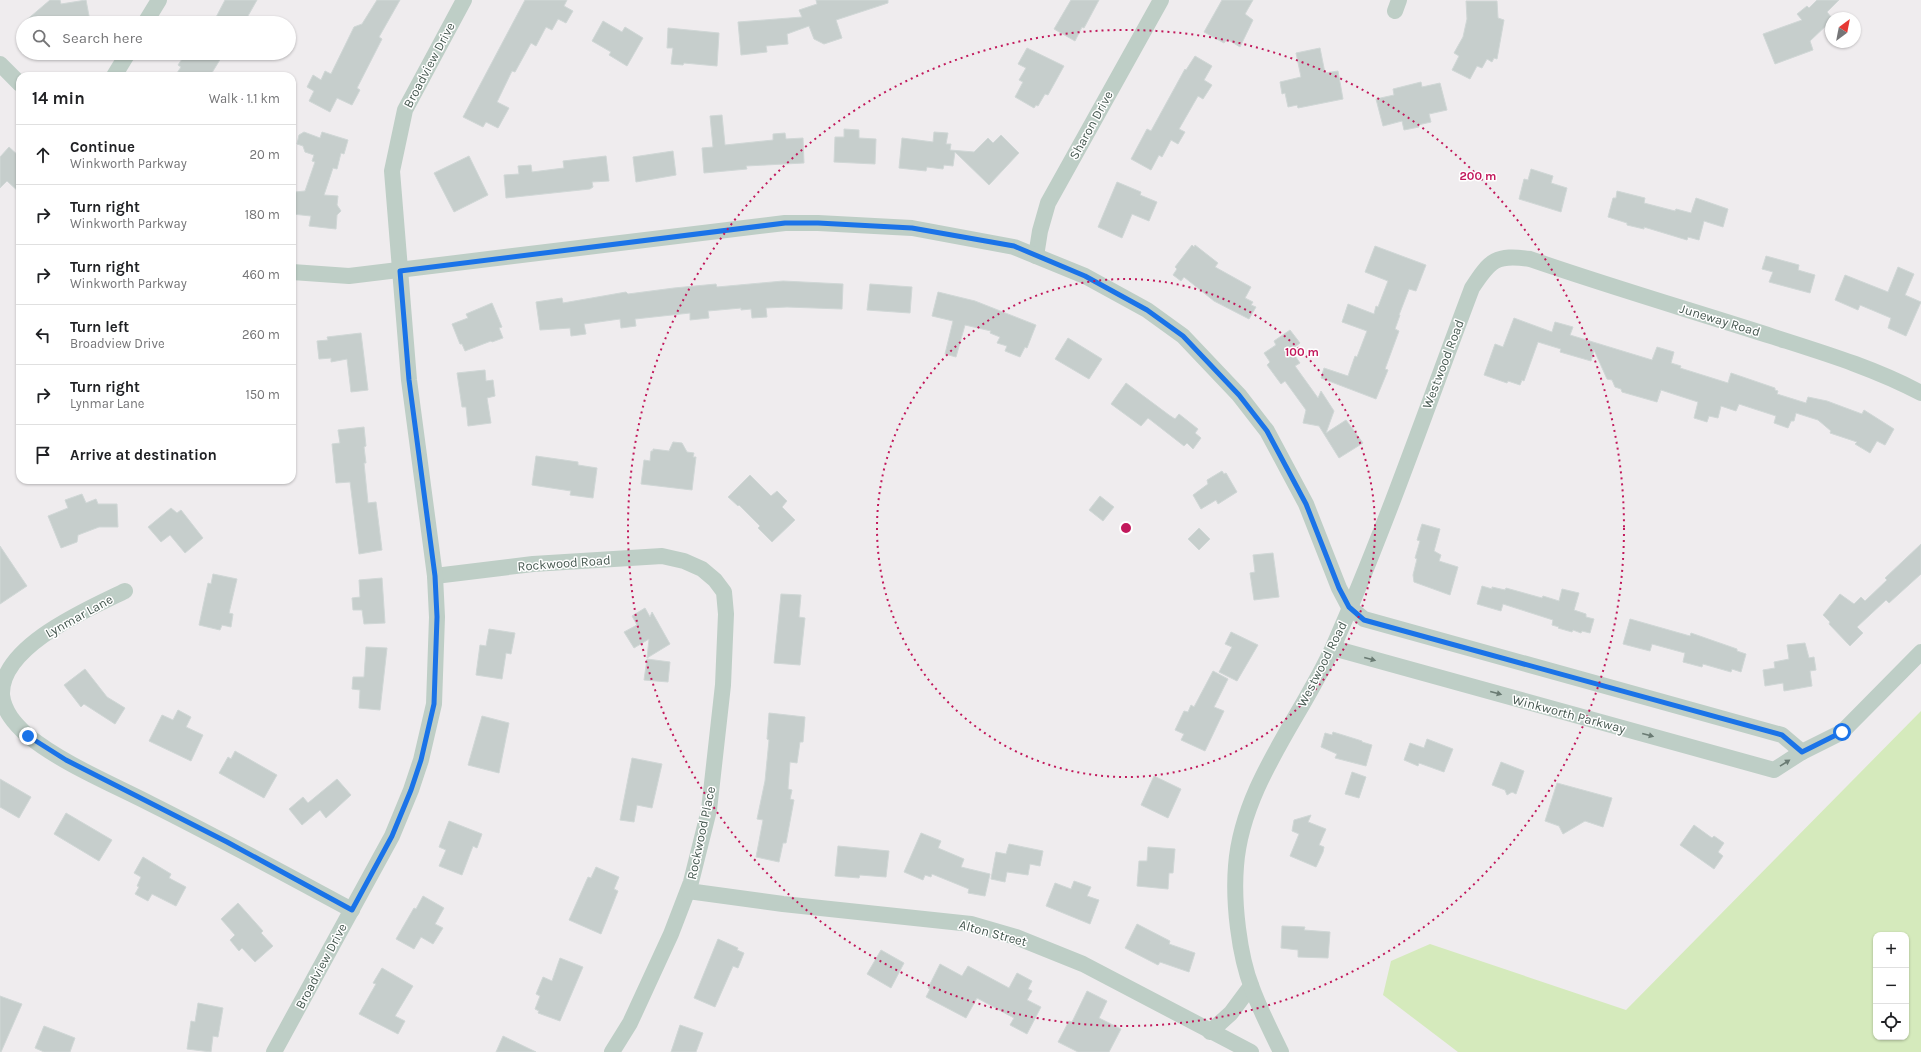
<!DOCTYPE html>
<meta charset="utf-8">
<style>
:root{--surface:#fff;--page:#f6f6f6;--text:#202124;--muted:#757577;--line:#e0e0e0}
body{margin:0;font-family:Karla,sans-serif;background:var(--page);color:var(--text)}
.controls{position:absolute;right:12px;bottom:12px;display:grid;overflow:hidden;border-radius:8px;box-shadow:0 1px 3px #0004}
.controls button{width:36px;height:36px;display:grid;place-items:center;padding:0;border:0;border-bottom:1px solid var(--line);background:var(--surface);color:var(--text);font:20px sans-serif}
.compass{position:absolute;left:1825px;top:12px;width:36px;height:36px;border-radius:50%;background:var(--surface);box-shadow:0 1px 3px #0004;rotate:32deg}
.stop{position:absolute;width:12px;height:12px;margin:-9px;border:3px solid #1a73e8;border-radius:50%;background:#fff}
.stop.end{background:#1a73e8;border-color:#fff;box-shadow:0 1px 4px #0008}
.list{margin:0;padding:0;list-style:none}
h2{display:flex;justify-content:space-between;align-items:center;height:52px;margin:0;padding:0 16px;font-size:17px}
h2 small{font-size:13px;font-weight:400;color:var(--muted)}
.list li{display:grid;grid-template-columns:26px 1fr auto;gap:12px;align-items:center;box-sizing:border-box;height:60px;padding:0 16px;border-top:1px solid var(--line)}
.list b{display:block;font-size:15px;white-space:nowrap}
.list p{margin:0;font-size:13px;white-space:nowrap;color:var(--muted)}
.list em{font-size:13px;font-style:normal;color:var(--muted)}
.icon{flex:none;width:22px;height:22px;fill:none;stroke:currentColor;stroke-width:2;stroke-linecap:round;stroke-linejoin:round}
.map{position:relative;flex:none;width:1921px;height:1052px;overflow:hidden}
.search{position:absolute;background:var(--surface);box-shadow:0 1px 3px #0004;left:16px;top:16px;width:280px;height:44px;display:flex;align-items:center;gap:10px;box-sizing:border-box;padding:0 14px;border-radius:22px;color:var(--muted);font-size:15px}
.panel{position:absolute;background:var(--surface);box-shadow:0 1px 3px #0004;left:16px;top:72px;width:280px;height:412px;border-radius:12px}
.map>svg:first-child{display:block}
</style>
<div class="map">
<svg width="1921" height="1052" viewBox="0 0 1921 1052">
<rect width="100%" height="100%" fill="#efecee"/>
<!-- green -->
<path fill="#d5eabc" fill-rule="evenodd" d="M1921 711V1052H1458L1383 995 1391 961 1430 944 1626 1010ZM1876 935H1906V1037H1876Z"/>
<!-- building -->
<g fill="#c6cecc" stroke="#d0d7d6">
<path d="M50 0H60L61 4 86 0 90 21 79 23H23Z"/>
<path d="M225 0H257L244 23H213Z"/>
<path d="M377 0H400L379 37 382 39 357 88 360 90 352 105 337 98 330 112 309 101 314 91 307 87 313 75 321 80 325 71 331 74 354 27 362 24Z"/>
<path d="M525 0H567L564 6 573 11 566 23 558 19 552 30 546 27 536 46 531 43 515 72 512 71 497 102 509 108 498 128 486 122 483 127 463 117Z"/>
<path d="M816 0H888V3L836 20 842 38 824 44 814 39 809 26 787 34 788 44 766 46 767 52 741 55 738 22 802 17 799 10 817 4Z"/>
<path d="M1071 0H1099L1084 28 1082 27 1075 41 1054 29Z"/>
<path d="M1222 0H1253L1245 14 1253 20 1240 47 1227 39 1224 43 1204 32Z"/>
<path d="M1817 0H1839L1827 12 1832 18 1831 21 1810 41 1813 50 1775 64 1763 34 1802 20 1797 14 1807 6 1809 8Z"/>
<path d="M1466 1H1497L1498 18 1504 20 1497 59 1494 58 1492 62 1487 59 1482 68 1477 66 1470 79 1452 70 1459 56 1454 53 1463 37 1467 19Z"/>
<path d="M603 21 622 32 625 27 643 38 627 66 609 55 611 52 592 41Z"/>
<path d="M668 28 719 33 717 66 684 63 683 65 671 64 673 48H667Z"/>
<path d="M1027 48 1064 66 1048 95 1045 94 1038 106 1036 105 1034 108 1015 97 1023 82 1019 80 1026 68 1018 64Z"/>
<path d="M1320 48 1325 73 1338 71 1343 99 1298 108 1297 105 1288 107 1285 93 1282 94 1280 82 1301 77 1296 53Z"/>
<path d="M186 53H224L210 76H175L181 67 178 65Z"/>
<path d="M1195 56 1212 66 1204 80 1212 85 1203 99 1198 96 1179 129 1185 132 1178 144 1171 140 1162 157 1159 155 1151 170 1131 159 1147 129 1151 131 1185 69 1186 70Z"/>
<path d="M1421 82 1422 87 1440 83 1447 110 1429 114 1431 122 1418 125 1419 127 1404 130 1402 121 1383 126 1376 99 1394 95 1393 89Z"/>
<path d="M722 115 725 145 773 140V134L785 133 786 139 803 138 804 163 746 166 747 169 704 173 702 148 713 147 710 116Z"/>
<path d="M844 129 859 130V138L876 139 875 164 834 162 835 137H844Z"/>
<path d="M304 132 320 138 322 132 348 140 344 154 341 153 337 169 333 168 324 195 338 196 337 205 341 211 337 215 336 229 309 226 311 216 292 214V197L294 198 295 192 305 191 315 162 312 161 314 155 305 152 303 146 297 144 299 135Z"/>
<path d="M934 132 948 133 946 144H951L950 150 974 152 988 138 993 143 1001 135 1019 153 989 185 955 152 953 166 944 165 943 169 927 167 926 171 899 168 902 138 933 142Z"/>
<path d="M9 147 20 157V193L7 181 0 188V157Z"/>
<path d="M673 151 676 175 636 182 633 157Z"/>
<path d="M469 156 488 195 454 212 434 173Z"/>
<path d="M606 156 609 181 592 182 593 187 590 189 506 198 504 175 519 174 518 166 531 165 532 172 564 168 563 161Z"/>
<path d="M1531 169 1553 176 1551 183 1567 188 1561 212 1519 199 1524 179 1528 180Z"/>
<path d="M1117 182 1141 192 1140 195 1157 202 1149 221 1132 214 1122 238 1098 227Z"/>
<path d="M1617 191 1645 198 1644 203 1675 211 1676 209 1691 213 1696 198 1728 209 1723 227 1704 221 1699 240 1688 237 1687 240 1644 227V229L1627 225V223L1608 217 1613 198H1616Z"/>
<path d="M1192 245 1194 247 1195 245 1218 263 1215 267 1251 287 1245 298 1253 302 1251 305 1256 307 1249 319 1214 301 1184 277 1181 281 1173 275 1177 269 1175 267Z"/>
<path d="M1375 246 1426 265 1416 291 1409 289 1399 315H1400L1395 329 1399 331 1385 369 1388 370 1376 399 1321 378 1324 368 1348 376 1355 356 1357 357 1367 331 1342 322 1348 304 1374 314 1376 306 1378 307 1388 281 1365 272Z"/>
<path d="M1766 256 1799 265 1798 270 1815 275 1810 293 1769 282 1773 272 1762 269Z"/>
<path d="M1898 267 1914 274 1905 295 1921 302 1906 336 1888 328 1891 318 1860 305 1858 310 1835 300 1845 275 1888 292Z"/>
<path d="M783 281 843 284 842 309 787 307 766 308 767 317 752 318 751 309 741 310V308L708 311 709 318 690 320V313L635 319 636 326 621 328 620 319 584 324 586 334 571 336 570 328 540 330 536 302 562 298 563 303 626 292 628 294 674 288 716 284 717 287Z"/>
<path d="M870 284 912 287 910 313 867 310Z"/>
<path d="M938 292 975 301 1036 325 1027 348 1025 347 1020 357 1005 351 1007 346 997 343 1000 337 990 333 991 331 965 325 956 357 945 354 953 321 932 316Z"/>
<path d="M492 303 502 327 499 328 503 338 492 342 491 341 465 351 462 344H460L452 324 468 318 466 314Z"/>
<path d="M1514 318 1552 332 1555 322 1573 327 1570 335 1652 360 1657 347 1674 352 1671 363 1681 366 1680 368 1728 383 1731 373 1775 388V390L1778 391 1777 394 1806 403 1808 397 1827 401 1862 414 1864 410 1894 429 1885 445 1877 441 1870 453 1855 444 1857 442 1830 433 1831 431 1818 420 1796 413 1794 421H1791L1788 428 1774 423 1776 416 1739 404 1736 411 1721 406 1718 418 1709 416 1707 422 1694 418 1698 402 1661 390 1657 402 1622 392 1621 389 1615 387 1612 380 1607 379 1594 350 1591 361 1560 352 1561 349 1538 342 1524 381 1522 380 1520 385 1508 381 1507 383 1484 375 1495 344 1503 347Z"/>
<path d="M1290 330 1300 343 1291 350 1300 363 1295 366 1318 398 1321 391 1334 411 1326 433 1346 420 1363 443 1339 458 1319 426 1303 423 1306 410 1285 381 1281 384 1267 365 1270 362 1264 353 1276 345 1274 341Z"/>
<path d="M361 333 368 390 351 392 347 359 331 362V358L319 359 317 341 328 340 327 337Z"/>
<path d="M1068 338 1102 359 1089 379 1055 359Z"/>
<path d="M485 370 486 381 493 380 495 396 487 398 491 423 468 426 466 407H462L457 373Z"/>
<path d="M1126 383 1169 415 1175 419 1179 414 1198 429 1195 433 1201 438 1193 449 1187 443 1184 446 1148 418 1141 426 1111 404Z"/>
<path d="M364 427 366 446 364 447 366 463H364L368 503 376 502 382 550 359 554 350 482 336 483 332 444 340 443 338 430Z"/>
<path d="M673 442 682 443 687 452 694 453 693 457H696L692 490 641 484 644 460 650 461 651 451H653V449L669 451Z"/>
<path d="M536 456 578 462V465L597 468 593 498 570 495 571 491 532 485Z"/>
<path d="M1222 471 1224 474 1226 473 1237 492 1218 504 1216 500 1201 509 1193 495 1208 484 1207 480Z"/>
<path d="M750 475 771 496 777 491 787 501 782 507 795 520 772 542 758 528 760 526 739 505 738 506 728 497Z"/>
<path d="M82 494 86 503 96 499 98 504H117L118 527H99L78 535 77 542 61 548 48 516 68 508 65 500Z"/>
<path d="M1100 496 1114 507 1103 521 1089 510Z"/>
<path d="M171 508 177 513 181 510 203 538 185 553 170 535 161 542 148 527Z"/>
<path d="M1422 524 1440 529 1434 551 1441 555 1439 561 1458 567 1450 595 1414 582 1413 575 1417 559 1415 558 1420 541 1417 540Z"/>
<path d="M1199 528 1210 539 1199 550 1188 539Z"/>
<path d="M1921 544V574L1889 603 1886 600 1857 627 1863 633 1850 646 1829 624 1830 622 1823 615 1840 594 1854 604 1861 597 1865 601 1887 580 1885 578Z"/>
<path d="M0 546 27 586 0 604Z"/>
<path d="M1273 553 1279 597 1254 600 1250 573 1255 572 1253 555Z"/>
<path d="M213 574 237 579 229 613 233 614 231 627 222 625 220 630 199 625 208 583 211 584Z"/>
<path d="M382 578 385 623 364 624 362 610H353L352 598 360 597 359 580Z"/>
<path d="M1482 586 1492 589V587L1505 590 1506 588 1542 598 1543 596 1559 601 1562 589 1579 593 1574 610 1586 614V617L1594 619 1590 633 1582 631 1581 633 1573 630 1572 632 1558 628 1559 627 1552 625 1553 620 1503 604 1501 611 1477 604Z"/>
<path d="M781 594 801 595 799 617 805 618 800 665 774 663Z"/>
<path d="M645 608 650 617 652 612 670 644 647 658 649 639 634 648 624 632 637 625 632 616Z"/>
<path d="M1630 619 1690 636 1691 633 1737 649V651L1746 654 1741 672 1732 669 1731 672 1703 664 1702 667 1683 662 1685 653 1652 644 1650 651 1623 644Z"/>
<path d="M489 629 515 633 511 654 506 653 502 679 476 675 480 645 486 646Z"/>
<path d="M1231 632 1258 645 1237 681 1219 672 1232 647 1225 644Z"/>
<path d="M1805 643 1809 658 1814 657 1816 670 1810 671 1812 686 1784 691 1783 683 1765 686 1763 670 1775 668 1774 662 1789 659 1787 645Z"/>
<path d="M366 647 387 648 380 710 359 708 360 690 352 689 353 677H364Z"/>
<path d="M647 659 670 662 668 682 644 680Z"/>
<path d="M85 669 107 697 125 708 115 724 84 704 81 707 64 685Z"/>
<path d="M1213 671 1228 679 1214 707 1224 711 1205 751 1181 740 1184 734 1175 730 1184 711 1188 712 1191 705 1194 707Z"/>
<path d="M178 710 191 717 186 727 203 735 191 761 149 741 162 715 173 720Z"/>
<path d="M769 713 805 717 803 742H800L797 763 790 762 788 789 792 790 790 799 794 800 786 843H783L779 862 756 857 763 820 757 819 765 781 769 740 767 739Z"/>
<path d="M482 716 509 723 499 773 468 765Z"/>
<path d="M1333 732 1362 741V742L1372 745 1366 766 1335 758 1337 754 1321 747 1325 733 1332 735Z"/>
<path d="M1427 739 1453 749 1444 772 1419 763 1418 766 1404 760 1410 743 1424 748Z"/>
<path d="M235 751 277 775 264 798 219 773 228 757 231 759Z"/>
<path d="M632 758 662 764 652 808 637 805 634 822 620 820Z"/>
<path d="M1501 762 1524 771 1516 794 1512 792 1507 795 1505 790 1492 785Z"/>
<path d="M1352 772 1366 777 1359 798 1345 794Z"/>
<path d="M1154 776 1181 789 1168 818 1141 805Z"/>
<path d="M0 779 31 797 19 818 0 807Z"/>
<path d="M337 779 351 795 326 818 320 810 302 825 289 809 303 797 308 803Z"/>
<path d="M1557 783 1612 798 1603 827 1585 821 1563 834 1559 826 1545 821Z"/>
<path d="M66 813 112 840 99 861 54 834Z"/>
<path d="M1311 815 1308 822 1326 829 1319 845 1324 847 1323 852 1316 867 1290 856 1299 834 1292 831 1294 820Z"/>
<path d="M449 821 482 834 477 848 473 846 462 875 439 866 446 850 439 847Z"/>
<path d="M1694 825 1712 838 1714 836 1724 843 1718 852 1723 856 1714 869 1680 845Z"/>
<path d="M921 833 941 841 938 848 964 859 961 867 990 874 985 896 968 893 969 889 932 874 931 877 925 875 923 880 904 872Z"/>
<path d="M1009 844 1043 851 1040 866 1030 864 1028 875 1007 872 1005 882 991 879 996 852 1006 854Z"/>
<path d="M838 846 889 851 886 877 860 875 859 878 835 876Z"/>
<path d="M1148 847 1175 849 1173 873H1169L1168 889 1137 886 1139 861H1147Z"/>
<path d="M143 857 171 874 169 878 186 887 176 906 152 894 148 901 135 894 139 887 137 886 141 877 134 873Z"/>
<path d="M596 867 619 877 614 889 618 891 601 934 569 920 588 877 591 878Z"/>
<path d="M1074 881 1091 887 1087 896 1099 900 1090 924 1046 906 1055 883 1071 889Z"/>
<path d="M423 896 444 908 435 924 443 928 433 944 421 937 414 949 396 939 414 908 416 909Z"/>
<path d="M238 903 263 931 261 933 273 946 255 962 242 948 239 951 230 940 235 935 221 919Z"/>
<path d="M1137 924 1170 941 1169 944 1195 953 1189 972 1160 962 1158 965 1125 948Z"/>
<path d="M1282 926 1305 927 1304 930 1330 932 1328 958 1298 957V950L1281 948Z"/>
<path d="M718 939 738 948 737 950 744 953 738 968 733 966 715 1007 694 998Z"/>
<path d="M881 950 904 963 891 988 867 974Z"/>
<path d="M560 958 583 967 560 1021 538 1013 539 1011 535 1009 540 996 536 994 543 977 552 981Z"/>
<path d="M940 964 962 976 968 966 1009 988 1017 973 1032 981 1028 989 1032 991 1027 1000 1041 1007 1027 1034 1010 1025 1014 1018 977 998 966 1018 926 997 930 989 928 988Z"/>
<path d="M382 968 413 986 395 1016 405 1021 398 1034 359 1014 376 984 373 983Z"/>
<path d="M1087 991 1107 1001 1099 1018 1121 1029 1109 1052H1078L1058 1042 1069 1021 1072 1022Z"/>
<path d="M0 996 22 1004 1 1052H0Z"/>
<path d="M198 1003 223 1008 218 1037 213 1036 211 1052 187 1049 191 1021 195 1022Z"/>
<path d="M680 1025 703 1033 696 1052H671Z"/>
<path d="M44 1026 75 1038 70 1052H44L35 1048Z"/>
<path d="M503 1036 536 1052H496Z"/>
</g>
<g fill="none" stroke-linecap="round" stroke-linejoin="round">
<!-- street -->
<g stroke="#becec6" stroke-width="16">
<path d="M1395 11 1399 0"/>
<path d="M145 23 159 0"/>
<path d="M0 64 20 84"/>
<path d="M114 76 128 53"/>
<path d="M1036 256 1040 231 1048 203 1161 0"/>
<path d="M292 272 349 276 785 223H818L912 228 1014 247 1085 276 1147 310 1183 336 1239 395 1267 431 1306 504 1339 588 1349 607 1364 619 1782 735 1802 752"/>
<path d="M435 576 533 564 662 556 684 561 702 569 715 580 724 592 726 614 723 685 709 810 691 882 671 934 630 1023 612 1052"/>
<path d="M125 591C90 608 0 646 2 695 4 712 15 724 27 735 63 764 110 783 151 804 219 838 285 874 352 910"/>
<path d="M1333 648 1774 770 1802 752 1842 732 1921 652"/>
<path d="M688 891 783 904 971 924 1016 937 1083 964 1251 1052"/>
<path d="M1210 1032 1231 1013 1251 986"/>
<path d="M274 1052 392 836 411 790 421 760 434 704 437 617 435 576 409 380 392 171 405 110 464 0"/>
<path d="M1281 1052C1271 1031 1260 1010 1252 988 1239 955 1233 902 1236 866 1242 785 1302 717 1334 645 1385 529 1427 407 1472 288 1490 260 1496 254 1530 259 1611 287 1693 311 1774 337 1824 353 1874 368 1921 393"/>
</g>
</g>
<!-- one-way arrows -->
<defs><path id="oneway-solid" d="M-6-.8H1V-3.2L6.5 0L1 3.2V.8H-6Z"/></defs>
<g fill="#6a7b73">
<use href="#oneway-solid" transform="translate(1370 659) rotate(15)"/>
<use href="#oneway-solid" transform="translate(1496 693) rotate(15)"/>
<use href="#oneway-solid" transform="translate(1648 735) rotate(15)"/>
<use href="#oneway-solid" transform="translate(1785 763) rotate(-32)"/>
</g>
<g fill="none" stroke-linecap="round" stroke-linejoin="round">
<!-- route -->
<path stroke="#1a73e8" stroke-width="5" d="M28 736 66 760 227 842 352 910 392 836 411 790 421 760 434 704 437 617 435 576 409 380 400 271 785 223H818L912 228 1014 246 1085 276 1147 310 1183 336 1239 395 1267 431 1306 504 1339 588 1349 607 1364 620 1782 735 1802 752 1842 732"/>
</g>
<!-- distance rings -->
<g fill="none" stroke="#c2185b" stroke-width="2" stroke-dasharray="2 4">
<circle cx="1126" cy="528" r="249"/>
<circle cx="1126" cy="528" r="498"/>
</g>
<g text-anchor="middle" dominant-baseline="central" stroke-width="3" stroke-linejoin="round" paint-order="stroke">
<!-- street labels -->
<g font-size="13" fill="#465850" stroke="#fff">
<text transform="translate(429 65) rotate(-62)">Broadview Drive</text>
<text transform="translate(1091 125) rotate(-61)">Sharon Drive</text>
<text transform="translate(1720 320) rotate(17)">Juneway Road</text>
<text transform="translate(1443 364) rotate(-69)">Westwood Road</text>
<text transform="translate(564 563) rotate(-4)">Rockwood Road</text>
<text transform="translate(79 616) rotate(-29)">Lynmar Lane</text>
<text transform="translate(1322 664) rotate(-63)">Westwood Road</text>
<text transform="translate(1569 714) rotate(15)">Winkworth Parkway</text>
<text transform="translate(701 833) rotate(-78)">Rockwood Place</text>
<text transform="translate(993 933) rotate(15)">Alton Street</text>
<text transform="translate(321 966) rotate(-62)">Broadview Drive</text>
</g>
</g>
<circle cx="1126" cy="528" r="6" fill="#c2185b" stroke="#fff" stroke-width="2"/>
<g font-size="12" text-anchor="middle" font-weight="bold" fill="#c2185b" stroke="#fff" stroke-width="3" stroke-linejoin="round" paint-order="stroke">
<text x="1478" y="180">200 m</text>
<text x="1302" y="356">100 m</text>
</g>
</svg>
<div class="controls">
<button>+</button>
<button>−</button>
<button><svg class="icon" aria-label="locate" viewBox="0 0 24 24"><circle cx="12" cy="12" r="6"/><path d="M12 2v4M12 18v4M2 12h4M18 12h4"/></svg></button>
</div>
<svg class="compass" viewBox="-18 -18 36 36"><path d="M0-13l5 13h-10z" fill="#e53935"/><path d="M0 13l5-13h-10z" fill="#757577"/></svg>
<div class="stop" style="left:1842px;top:732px"></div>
<div class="stop end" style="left:28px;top:736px"></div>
<div class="search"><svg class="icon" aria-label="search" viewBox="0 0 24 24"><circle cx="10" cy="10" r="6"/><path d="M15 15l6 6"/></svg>Search here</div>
<section class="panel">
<h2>14 min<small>Walk · 1.1 km</small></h2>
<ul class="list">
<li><svg class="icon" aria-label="ahead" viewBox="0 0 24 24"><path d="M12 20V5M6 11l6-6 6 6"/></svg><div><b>Continue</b><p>Winkworth Parkway</p></div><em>20 m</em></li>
<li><svg class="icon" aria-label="right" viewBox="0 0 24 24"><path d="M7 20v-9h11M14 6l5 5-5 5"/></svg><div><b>Turn right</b><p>Winkworth Parkway</p></div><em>180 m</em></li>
<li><svg class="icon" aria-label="right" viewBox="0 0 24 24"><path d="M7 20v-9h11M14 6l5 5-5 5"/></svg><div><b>Turn right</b><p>Winkworth Parkway</p></div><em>460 m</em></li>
<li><svg class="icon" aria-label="left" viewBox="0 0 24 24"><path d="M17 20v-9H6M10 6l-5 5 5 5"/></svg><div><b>Turn left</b><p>Broadview Drive</p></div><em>260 m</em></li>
<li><svg class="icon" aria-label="right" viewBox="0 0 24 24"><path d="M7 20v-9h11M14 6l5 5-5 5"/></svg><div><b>Turn right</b><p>Lynmar Lane</p></div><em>150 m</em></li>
<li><svg class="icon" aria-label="arrive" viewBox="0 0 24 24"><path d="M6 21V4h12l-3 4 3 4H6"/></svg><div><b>Arrive at destination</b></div></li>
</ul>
</section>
</div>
